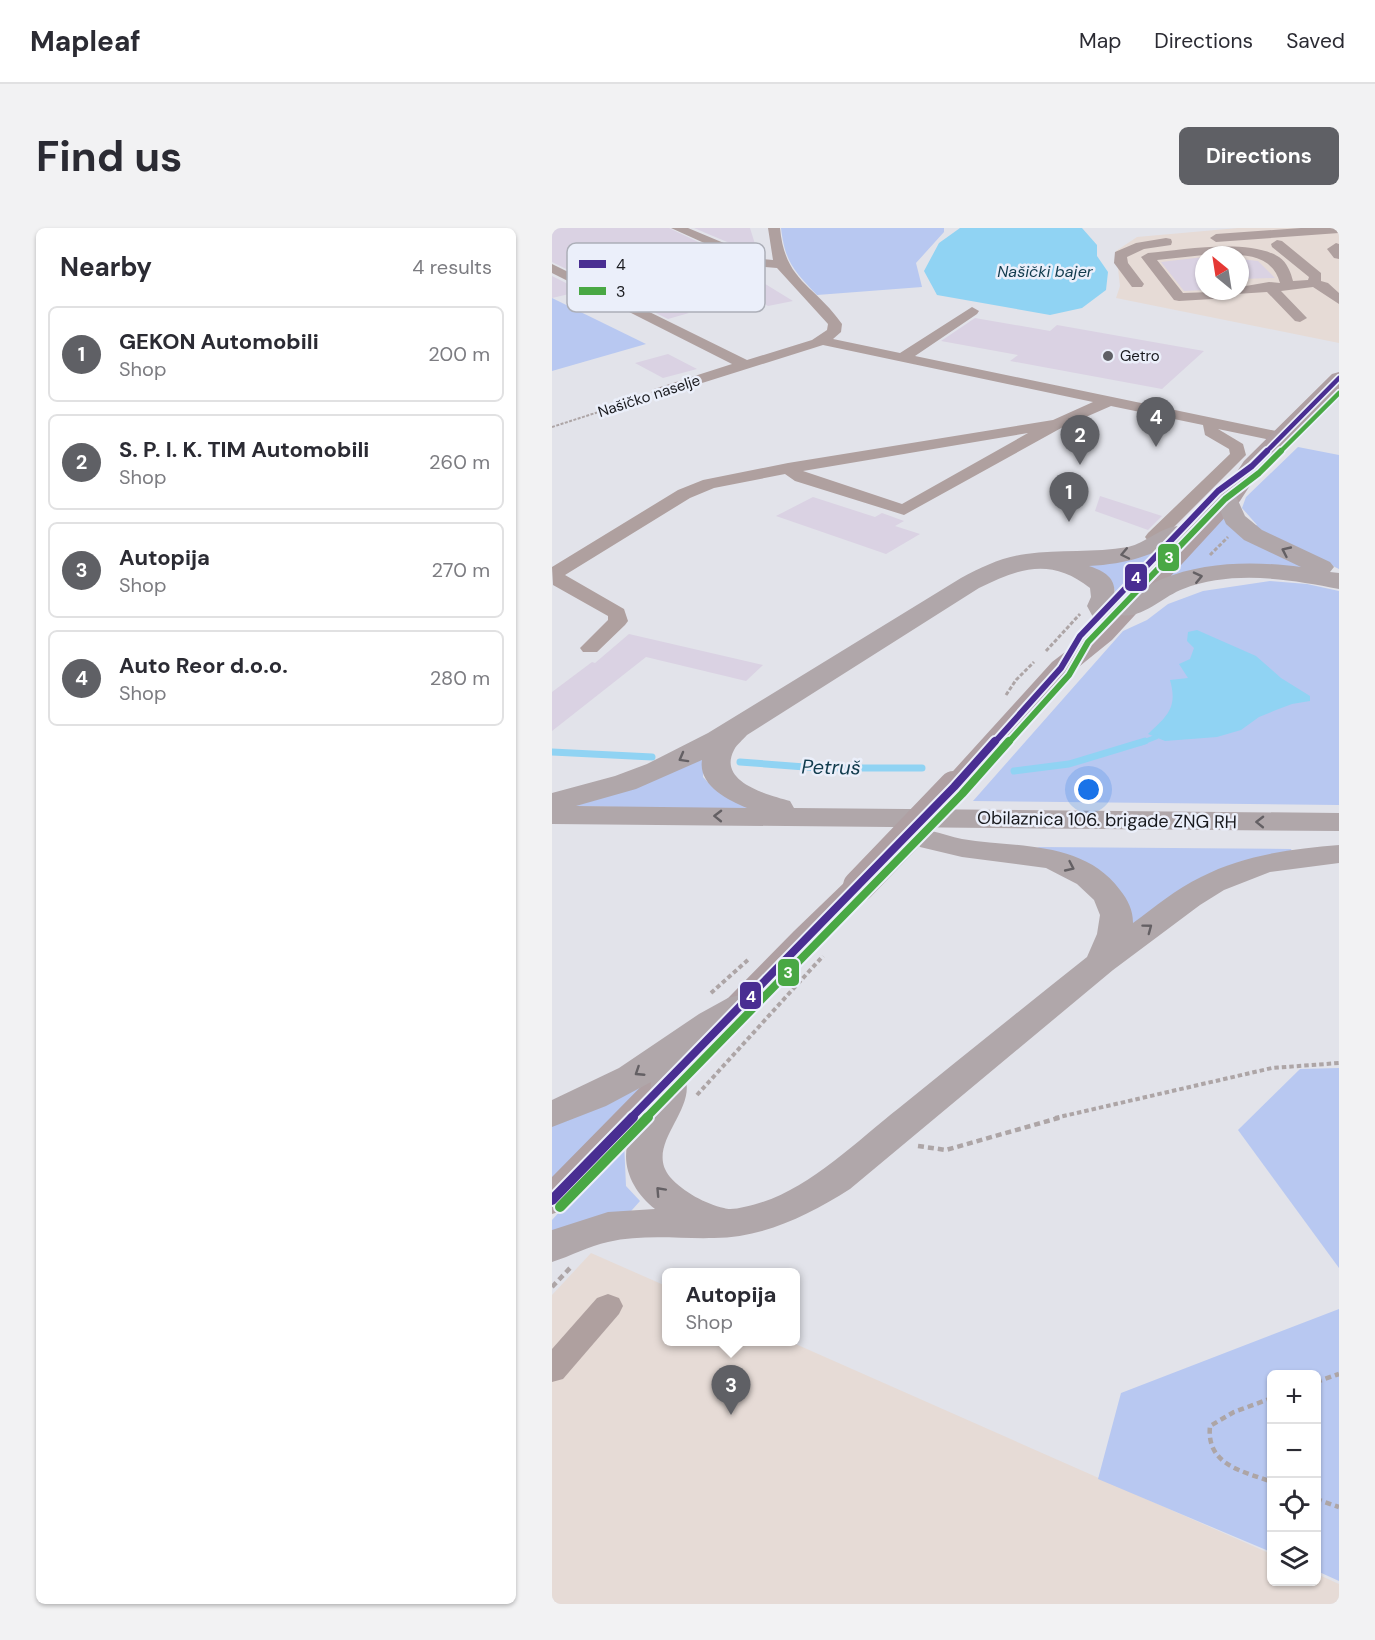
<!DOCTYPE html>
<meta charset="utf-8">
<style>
:root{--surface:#fff;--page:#f2f2f3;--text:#2b2b33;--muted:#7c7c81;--line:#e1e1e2;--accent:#5f6065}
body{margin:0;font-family:"DM Sans",sans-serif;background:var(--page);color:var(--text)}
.controls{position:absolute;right:18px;bottom:18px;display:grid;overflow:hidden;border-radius:9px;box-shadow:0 2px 4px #0004}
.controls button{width:54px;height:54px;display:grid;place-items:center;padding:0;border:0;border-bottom:2px solid var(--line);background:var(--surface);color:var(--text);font:30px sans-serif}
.compass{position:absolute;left:643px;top:18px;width:54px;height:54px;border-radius:50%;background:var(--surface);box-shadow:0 2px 4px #0004;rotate:330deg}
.you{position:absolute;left:537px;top:562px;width:21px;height:21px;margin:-15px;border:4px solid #fff;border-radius:50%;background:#1a73e8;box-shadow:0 0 0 9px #1a73e833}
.badge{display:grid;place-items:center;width:39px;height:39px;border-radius:50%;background:var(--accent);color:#fff;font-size:20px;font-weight:700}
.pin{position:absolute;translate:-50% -50px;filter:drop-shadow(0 2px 3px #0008)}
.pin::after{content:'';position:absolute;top:32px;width:21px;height:18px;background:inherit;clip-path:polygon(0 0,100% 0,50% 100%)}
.popup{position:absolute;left:110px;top:1040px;width:138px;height:78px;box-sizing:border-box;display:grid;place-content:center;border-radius:9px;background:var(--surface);filter:drop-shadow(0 2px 4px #0005);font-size:20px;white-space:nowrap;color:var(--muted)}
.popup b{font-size:22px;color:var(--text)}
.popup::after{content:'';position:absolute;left:50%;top:100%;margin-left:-12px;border:12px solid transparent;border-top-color:var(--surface)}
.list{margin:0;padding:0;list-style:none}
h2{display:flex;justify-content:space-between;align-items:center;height:78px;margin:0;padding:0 24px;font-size:26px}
h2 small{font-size:20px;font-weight:400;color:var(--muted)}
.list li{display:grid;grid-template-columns:39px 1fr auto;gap:18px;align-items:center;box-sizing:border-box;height:96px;margin:0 12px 12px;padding:0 12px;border:2px solid var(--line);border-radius:9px}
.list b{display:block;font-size:22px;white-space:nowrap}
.list p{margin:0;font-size:20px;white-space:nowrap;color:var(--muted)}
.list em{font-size:20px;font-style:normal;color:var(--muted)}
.icon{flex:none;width:33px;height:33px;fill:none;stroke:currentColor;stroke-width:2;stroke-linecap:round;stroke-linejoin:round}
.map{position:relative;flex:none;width:787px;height:1376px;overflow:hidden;border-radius:9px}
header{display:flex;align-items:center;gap:36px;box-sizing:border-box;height:84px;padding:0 30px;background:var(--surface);border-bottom:2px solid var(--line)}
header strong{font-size:28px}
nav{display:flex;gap:33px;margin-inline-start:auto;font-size:21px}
.intro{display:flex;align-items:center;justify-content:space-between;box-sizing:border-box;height:144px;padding:0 36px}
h1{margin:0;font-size:42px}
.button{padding:15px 27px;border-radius:9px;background:var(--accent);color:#fff;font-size:21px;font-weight:700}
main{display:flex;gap:36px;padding:0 36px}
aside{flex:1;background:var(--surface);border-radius:9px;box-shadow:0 2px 4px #0004}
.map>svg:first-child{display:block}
</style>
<header>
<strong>Mapleaf</strong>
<nav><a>Map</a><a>Directions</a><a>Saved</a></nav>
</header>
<div class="intro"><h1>Find us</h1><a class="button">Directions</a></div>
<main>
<aside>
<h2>Nearby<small>4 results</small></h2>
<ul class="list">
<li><span class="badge">1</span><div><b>GEKON Automobili</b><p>Shop</p></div><em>200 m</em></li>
<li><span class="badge">2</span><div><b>S. P. I. K. TIM Automobili</b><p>Shop</p></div><em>260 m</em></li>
<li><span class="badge">3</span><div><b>Autopija</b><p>Shop</p></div><em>270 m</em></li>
<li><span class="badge">4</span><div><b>Auto Reor d.o.o.</b><p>Shop</p></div><em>280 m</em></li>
</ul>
</aside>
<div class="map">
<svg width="787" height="1376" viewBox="0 0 787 1376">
<rect width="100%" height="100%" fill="#e2e3ea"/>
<!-- commercial -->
<g fill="#e6dbd6" fill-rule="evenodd">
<path d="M686 0H787V115L564 70 568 58 564 23 585 9ZM652 27H688V63H652Z"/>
<path d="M39 1025 114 1058V1114H239L719 1326 720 1354H764L765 1346 787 1356V1376H0V1067Z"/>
</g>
<!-- green -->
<g fill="#b8c8f1">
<path d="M229 0H392V4L364 35 370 59 265 67C242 43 233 34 229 0Z"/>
<path d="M0 70 94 116 0 143Z"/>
<path d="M746 219 787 227V341L700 299 705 297 690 280 694 269Z"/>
<path d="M669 287 773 343 607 354Z"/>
<path d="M602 323 564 366 562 360 523 334Z"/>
<path d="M718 353 755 356 787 363V577L421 573 571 403 595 392 616 376 651 363Z"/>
<path d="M153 528 151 549C166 566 181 574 202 581L0 578Z"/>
<path d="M485 619 739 621 741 626 582 707 493 622Z"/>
<path d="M787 840V1040L686 902 748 841Z"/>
<path d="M86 857 95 863 0 957V896Z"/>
<path d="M72 913 74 958 88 973 72 991 0 1010V992Z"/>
<path d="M787 1081V1353L765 1343 764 1146H720L719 1324 546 1251 569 1165Z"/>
</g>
<!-- water -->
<g fill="#90d3f3">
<path d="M408 0H530L545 17V28L556 44 554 62 530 80 498 87 385 67 372 43 387 15Z"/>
<path d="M645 402 704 428 729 450 758 468V473L740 476 724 482 707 489 689 502 665 509 613 513 596 506C615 488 626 480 618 452L636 450 627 436 638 431 642 420 635 413 636 404Z"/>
</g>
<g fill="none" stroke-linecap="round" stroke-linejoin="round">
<!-- stream-far1 -->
<path stroke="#90d3f3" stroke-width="5" d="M589 515 604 509"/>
<!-- stream -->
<g stroke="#90d3f3" stroke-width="7">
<path d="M0 524 100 529"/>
<path d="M188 534 266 540H370"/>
<path d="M462 543 517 536 593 513"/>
</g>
</g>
<!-- building -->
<g fill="#dad2e3">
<path d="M0 0H117L211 45 200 48 241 73 216 78 194 65H191L176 54 169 55 113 26 60 39 107 64 98 66 137 85 116 91 0 34Z"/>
<path d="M142 0H198L203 16 187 19Z"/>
<path d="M652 29V62L632 63 609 34Z"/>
<path d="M688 31 706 33 723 50 688 51Z"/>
<path d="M0 48 30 63 0 70Z"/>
<path d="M423 90 498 103 505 97 652 123 610 161 458 133 466 127 389 113Z"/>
<path d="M116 126 145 141 111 150 83 135Z"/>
<path d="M548 268 610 288 596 302 543 283Z"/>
<path d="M261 269 323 289 330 285 352 293 343 298 368 306 334 326 224 288Z"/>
<path d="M77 406 211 437 194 453 94 429 0 503V464L40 434 43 435Z"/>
</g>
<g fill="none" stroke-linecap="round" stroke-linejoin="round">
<!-- path-far3 -->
<path stroke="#ada5a6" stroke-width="2" stroke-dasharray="3 1.5" stroke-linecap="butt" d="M0 199 93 169"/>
<!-- path-far2 -->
<g stroke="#ada5a6" stroke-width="3" stroke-dasharray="4 2" stroke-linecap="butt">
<path d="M658 327 676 309"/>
<path d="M494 423 528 386"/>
<path d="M454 467 464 452 482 434"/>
</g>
<!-- path-far1 -->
<g stroke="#ada5a6" stroke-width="4" stroke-dasharray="4.5 3" stroke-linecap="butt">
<path d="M159 765 198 730"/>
<path d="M145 867 271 728"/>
<path d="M503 890 720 840 787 835"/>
</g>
<!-- path -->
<g stroke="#ada5a6" stroke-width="4.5" stroke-dasharray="6 4" stroke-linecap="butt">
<path d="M366 918 394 922 510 889"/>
<path d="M0 1059 19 1039"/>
<path d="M764 1154 787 1146"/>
<path d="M720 1170 682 1184 658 1198C654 1237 690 1243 720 1254"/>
<path d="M764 1271 787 1279"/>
</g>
<!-- minor -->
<g fill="#afa09f" fill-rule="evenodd">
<path d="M119 0H136L210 31 221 32 216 0H228C233 54 262 56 290 96L289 104 281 111 348 125 420 79 427 83 425 86 363 128 729 204 737 209 729 214 666 201 691 216 694 227 608 313H596L593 309 596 305 678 226 677 221 653 207 651 197 559 178 511 199 352 287 243 253 233 246 162 260 138 270 13 347 72 381 76 393 73 397 45 424H31L28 420 56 392V388L1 357 0 339 126 262 151 252 236 235 501 192 541 174 271 117 112 167H102L99 164 102 161 180 136 0 45V36L195 132 260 112 275 102 276 96 225 40 203 38ZM476 205 350 276 251 243Z"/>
<path d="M749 0H787V5L664 14 658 10 664 6Z"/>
<path d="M614 10 619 11 620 14 619 17 592 21 575 29 576 35 592 56 590 59H580L562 35 563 24 584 15Z"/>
<path d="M725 12 730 13 769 45V53L776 55 787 65V76L761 59 729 63 755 90 748 94 743 93 715 64 684 66 677 70 627 73 622 72 589 29 596 25C630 22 697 10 727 29 735 34 739 45 741 53L756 52 757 49 720 19 719 16ZM652 27C680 27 719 21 728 55L717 54 688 59V63L631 65 605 32Z"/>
<path d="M784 15 787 16V31L782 30 775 21Z"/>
<path d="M56 1066 67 1070 71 1078 67 1086 11 1151 0 1154V1121L45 1070Z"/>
</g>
<!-- major -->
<g fill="#afa0a3" fill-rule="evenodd">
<path d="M787 144V161L708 242 688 273 560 412 518 446 412 565 402 568 392 565 388 559 392 553 500 434 542 402 672 263 692 233 780 146Z"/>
<path d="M307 649 318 651 322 658 318 665 264 717 13 982 0 986V949L242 703 296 651Z"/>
</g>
<!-- highway -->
<g fill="#b0a7aa" fill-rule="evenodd">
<path d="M676 266 684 268 693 288 710 302 778 334 782 339 778 344 787 345V361C737 351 680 342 631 361 611 368 585 396 564 385L560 391 551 393 542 391 535 378 539 369 538 360C499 329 467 340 427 360L195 507C191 512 185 516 182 522 165 554 216 567 238 573L242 580 787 585V603L0 596V565L63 548 95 536 156 505 409 350C430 339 450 329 474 326 508 321 542 325 576 319 597 314 614 293 636 299L639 304 636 309C601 327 576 336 537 338 564 347 564 357 562 380L565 375C580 368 594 358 610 351 653 333 704 333 749 339L692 312 674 296 664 273 668 268ZM150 532C146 557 175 572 195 580L24 578 84 561Z"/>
<path d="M379 603C389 605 400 609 410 611 464 620 531 612 568 662 576 672 581 682 581 695 603 679 624 661 649 649 692 627 739 621 787 617V635L718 644 672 662 648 677 561 742 298 961C255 988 213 1009 162 1010 127 1011 91 1006 56 1014 37 1018 19 1028 0 1034V1002L56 984 103 981C80 963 66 934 79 906 87 888 99 875 99 854L54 878 0 899V872L67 840 147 786 176 770 188 767 200 770 206 778 200 786 172 802 119 840 130 843C152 879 90 915 118 949 131 964 154 976 172 980 180 983 196 978 204 976 256 962 305 913 347 880 409 830 472 779 535 729L545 706 548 687 542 672 525 656 494 640 410 629 368 619 363 612 368 605Z"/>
</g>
<!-- major-bridge -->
<path stroke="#afa0a3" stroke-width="32" d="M307 658 402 559"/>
<defs>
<path id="bus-1-far3" d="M713 225 787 150"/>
<path id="bus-1-far2" d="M442 515 509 440 528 408 666 263 700 238 715 223"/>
<path id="bus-1-far1" d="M79 890 402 559 443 513"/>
<path id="bus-1" d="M0 972 81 889"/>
<path id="bus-2-far3" d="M727 225 787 165"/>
<path id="bus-2-far2" d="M456 515 517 447 536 414 673 271 707 245 729 223"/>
<path id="bus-2-far1" d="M94 890 410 566 457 513"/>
<path id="bus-2" d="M8 979 96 889"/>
</defs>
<!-- bus-1-far3 casing -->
<use href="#bus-1-far3" stroke="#ebeffa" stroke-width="8"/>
<!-- bus-1-far2 casing -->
<use href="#bus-1-far2" stroke="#ebeffa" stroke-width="10"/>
<!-- bus-1-far1 casing -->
<use href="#bus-1-far1" stroke="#ebeffa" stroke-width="12"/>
<!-- bus-1 casing -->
<use href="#bus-1" stroke="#ebeffa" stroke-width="14"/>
<!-- bus-2-far3 casing -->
<use href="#bus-2-far3" stroke="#ebeffa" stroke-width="8"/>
<!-- bus-2-far2 casing -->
<use href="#bus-2-far2" stroke="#ebeffa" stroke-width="10"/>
<!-- bus-2-far1 casing -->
<use href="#bus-2-far1" stroke="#ebeffa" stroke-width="12"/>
<!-- bus-2 casing -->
<use href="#bus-2" stroke="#ebeffa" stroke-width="14"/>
<!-- bus-1-far3 -->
<use href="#bus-1-far3" stroke="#492e92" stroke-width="4.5"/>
<!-- bus-1-far2 -->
<use href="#bus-1-far2" stroke="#492e92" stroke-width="6"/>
<!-- bus-1-far1 -->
<use href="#bus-1-far1" stroke="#492e92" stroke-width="8"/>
<!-- bus-1 -->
<use href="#bus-1" stroke="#492e92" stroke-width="10"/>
<!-- bus-2-far3 -->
<use href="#bus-2-far3" stroke="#49a844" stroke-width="4.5"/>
<!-- bus-2-far2 -->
<use href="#bus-2-far2" stroke="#49a844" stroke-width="6"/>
<!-- bus-2-far1 -->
<use href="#bus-2-far1" stroke="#49a844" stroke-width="8"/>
<!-- bus-2 -->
<use href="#bus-2" stroke="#49a844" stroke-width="10"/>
</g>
<!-- one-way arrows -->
<defs><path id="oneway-chevron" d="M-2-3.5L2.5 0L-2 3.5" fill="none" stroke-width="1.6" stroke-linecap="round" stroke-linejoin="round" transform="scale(1.5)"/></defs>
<g stroke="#646064">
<use href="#oneway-chevron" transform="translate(734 323) rotate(-155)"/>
<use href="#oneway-chevron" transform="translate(573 326) rotate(168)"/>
<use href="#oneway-chevron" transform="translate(646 349) rotate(-13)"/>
<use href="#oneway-chevron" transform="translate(131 530) rotate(151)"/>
<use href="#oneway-chevron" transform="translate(166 588) rotate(-179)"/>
<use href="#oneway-chevron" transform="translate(708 594) rotate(-179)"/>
<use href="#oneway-chevron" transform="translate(518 639) rotate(25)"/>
<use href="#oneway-chevron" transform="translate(596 700) rotate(-37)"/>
<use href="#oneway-chevron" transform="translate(87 844) rotate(147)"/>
<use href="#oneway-chevron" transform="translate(108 963) rotate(-133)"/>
</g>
<!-- markers -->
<circle fill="#5f6065" stroke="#ebeffa" stroke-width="2" cx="556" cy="128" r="6"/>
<g text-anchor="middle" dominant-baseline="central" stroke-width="5" stroke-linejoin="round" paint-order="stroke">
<!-- far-poi labels -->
<g font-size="15" fill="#191a1e" stroke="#ebeffa" text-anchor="start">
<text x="568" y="128">Getro</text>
</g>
<!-- far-street labels -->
<g font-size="15" fill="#191a1e" stroke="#ebeffa">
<text transform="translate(97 168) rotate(-18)">Našičko naselje</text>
</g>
<!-- far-water labels -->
<g font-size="16" font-style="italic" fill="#113b4d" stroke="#ebeffa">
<text x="493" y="43">Našički bajer</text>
</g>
<!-- street labels -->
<g font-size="18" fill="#191a1e" stroke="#ebeffa">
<text transform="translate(555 592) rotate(1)">Obilaznica 106. brigade ZNG RH</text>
</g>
<!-- water labels -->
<g font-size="20" font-style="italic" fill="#113b4d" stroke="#ebeffa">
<text transform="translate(279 539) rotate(1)">Petruš</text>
</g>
</g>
<!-- legend -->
<rect x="15" y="15" width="198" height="69" rx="9" fill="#ebeffa" stroke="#acafb8" stroke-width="1.5"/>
<rect x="27" y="32" width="27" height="8" fill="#492e92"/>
<rect x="27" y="59" width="27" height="8" fill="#49a844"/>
<g font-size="16" fill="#191a1e">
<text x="64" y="42">4</text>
<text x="64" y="69">3</text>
</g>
<g stroke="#ebeffa" stroke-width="2">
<rect x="605" y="315" width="23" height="29" rx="6" fill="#49a844"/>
<rect x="572" y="335" width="24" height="29" rx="6" fill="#492e92"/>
<rect x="225" y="730" width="23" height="29" rx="6" fill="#49a844"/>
<rect x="187" y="753" width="23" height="29" rx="6" fill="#492e92"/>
</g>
<g font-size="16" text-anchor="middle" font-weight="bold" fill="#fff">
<text x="617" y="335">3</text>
<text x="584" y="355">4</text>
<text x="236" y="750">3</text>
<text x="199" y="774">4</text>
</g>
</svg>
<div class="controls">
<button>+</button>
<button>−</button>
<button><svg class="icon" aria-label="locate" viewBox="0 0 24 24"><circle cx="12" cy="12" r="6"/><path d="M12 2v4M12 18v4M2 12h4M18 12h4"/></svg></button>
<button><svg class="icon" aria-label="layers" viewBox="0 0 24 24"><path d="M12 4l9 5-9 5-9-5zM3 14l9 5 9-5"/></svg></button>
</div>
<svg class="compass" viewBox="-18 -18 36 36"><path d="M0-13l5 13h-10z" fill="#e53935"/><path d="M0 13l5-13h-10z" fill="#7c7c81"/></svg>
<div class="you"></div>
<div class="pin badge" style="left:517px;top:294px">1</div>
<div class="pin badge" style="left:528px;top:237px">2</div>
<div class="pin badge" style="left:179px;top:1187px">3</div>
<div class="popup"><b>Autopija</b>Shop</div>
<div class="pin badge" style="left:604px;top:219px">4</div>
</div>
</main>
